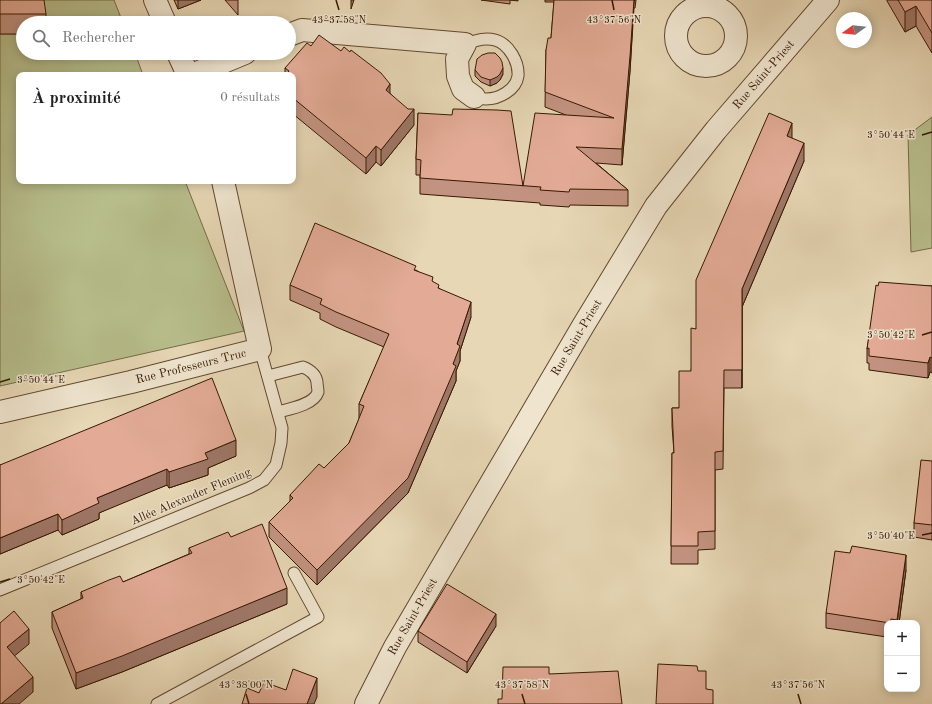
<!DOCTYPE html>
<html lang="fr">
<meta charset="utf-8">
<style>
:root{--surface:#fff;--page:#f2f2f2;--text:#222;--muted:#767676;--line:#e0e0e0}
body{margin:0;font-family:"Old Standard TT",serif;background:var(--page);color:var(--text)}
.controls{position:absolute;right:12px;bottom:12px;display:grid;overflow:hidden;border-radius:8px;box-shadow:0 2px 10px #0003}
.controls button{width:36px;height:36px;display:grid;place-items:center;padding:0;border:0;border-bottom:1px solid var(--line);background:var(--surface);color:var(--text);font:20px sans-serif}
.compass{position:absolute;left:836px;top:12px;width:36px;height:36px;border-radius:50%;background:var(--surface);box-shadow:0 2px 10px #0003;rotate:255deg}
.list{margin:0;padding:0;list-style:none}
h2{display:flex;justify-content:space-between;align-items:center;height:52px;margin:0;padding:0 16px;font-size:17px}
h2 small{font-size:13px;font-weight:400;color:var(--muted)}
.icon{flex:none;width:22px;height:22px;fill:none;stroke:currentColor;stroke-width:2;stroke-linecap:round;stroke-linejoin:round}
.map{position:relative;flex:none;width:932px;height:704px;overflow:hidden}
.search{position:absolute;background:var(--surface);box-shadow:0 2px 10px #0003;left:16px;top:16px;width:280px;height:44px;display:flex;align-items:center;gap:10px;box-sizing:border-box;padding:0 14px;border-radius:22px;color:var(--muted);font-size:15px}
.panel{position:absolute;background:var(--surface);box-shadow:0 2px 10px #0003;left:16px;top:72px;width:280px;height:112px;border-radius:8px}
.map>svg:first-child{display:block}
</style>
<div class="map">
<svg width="932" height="704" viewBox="0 0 932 704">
<rect width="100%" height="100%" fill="#e7d7b5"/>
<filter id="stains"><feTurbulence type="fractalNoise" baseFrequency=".005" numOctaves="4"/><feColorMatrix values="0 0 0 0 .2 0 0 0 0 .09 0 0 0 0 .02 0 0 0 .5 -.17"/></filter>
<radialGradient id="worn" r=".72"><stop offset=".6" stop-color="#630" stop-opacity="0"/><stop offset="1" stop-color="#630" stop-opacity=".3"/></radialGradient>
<!-- green -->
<g fill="#b7be8c" stroke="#776c46">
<path d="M41 0H114L123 23H44Z"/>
<path d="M0 34H23V53H135L143 75H19V181H185L244 331 0 386Z"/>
<path d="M932 117V248L911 252 908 135Z"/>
</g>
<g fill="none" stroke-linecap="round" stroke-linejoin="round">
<defs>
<g id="lane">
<path d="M465 44C475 41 484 37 495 40 509 44 519 62 518 76 516 90 499 99 486 99 482 99 477 98 474 97"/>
<path d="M268 376 303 367C310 370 316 374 317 382 317 385 318 389 318 392 314 405 289 409 278 412"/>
<path d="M0 590 249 488 264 480 276 465 281 443 282 428 260 349"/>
<path d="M157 704 318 617 294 573"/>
</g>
<g id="street">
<path d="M155 0 165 23"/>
<circle cx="706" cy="36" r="30"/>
<path d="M289 35 302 30 465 44 457 59 458 76 463 89 474 97"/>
<path d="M178 53 188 75"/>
<path d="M192 75 245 53"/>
<path d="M0 412 131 382 260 349 223 181"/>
<path d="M366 704 395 647 583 326 656 206 716 130 828 0"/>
</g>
</defs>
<!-- lane casing -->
<use href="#lane" stroke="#63482e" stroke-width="13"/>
<!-- street casing -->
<use href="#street" stroke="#63482e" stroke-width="24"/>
<!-- lane -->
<use href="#lane" stroke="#efe5cf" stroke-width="11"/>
<!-- street -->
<use href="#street" stroke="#efe5cf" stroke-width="22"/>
</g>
<!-- wall -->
<g fill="#c39381" stroke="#371901">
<path d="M0 0 46 14V23H23V34H0Z"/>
<path d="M174 0H201L178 9Z"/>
<path d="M225 0H238V15Z"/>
<path d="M481 0H518V1L510 0V4Z"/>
<path d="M545 0H636L635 8H634L630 71 622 165 596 163 628 190V206L570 205 569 207 540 205V203L420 194V175H416V159L418 113 523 186 566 115 545 107 546 50 551 38 554 2H545Z"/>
<path d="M887 0H932V53L916 26 905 32 887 1Z"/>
<path d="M285 68 390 93 414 125 381 166 376 162 366 174 293 114V75H285Z"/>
<path d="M475 70 503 74 500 80 497 83 490 86 481 82 475 76Z"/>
<path d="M792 138 804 161 742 307V388H724L723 469 715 470V549L698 550V564H671L672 453H674L672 426V408H679L691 371 696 329Z"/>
<path d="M416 270 433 282 439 288 471 317 460 351V361L456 371V381L408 493 317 585 269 537V522L290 501V495L324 468 349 443 359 419V404L384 347 336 327 320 319V313L290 300V285Z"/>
<path d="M878 286H932V373L930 372 928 378 869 370V363H867V349Z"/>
<path d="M236 456 208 468V475L169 488 167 485 121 503 99 513V519L62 535 58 530 0 554V465Z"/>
<path d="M932 461V540L914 537V523Z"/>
<path d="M231 537 287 604 122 672 76 689 52 628V612L81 599V592L123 582 189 554V548Z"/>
<path d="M906 570 899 623H887V637L826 628V613Z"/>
<path d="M496 626 467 673 418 642V631Z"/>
</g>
<!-- shaded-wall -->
<g fill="#9f7869" stroke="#371901">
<path d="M178 0H201L178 9Z"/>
<path d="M351 0H354L351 9Z"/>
<path d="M634 0 630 71 622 165V149Z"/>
<path d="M916 6V26L905 32V12Z"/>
<path d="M503 68V74L500 80 497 83 490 86V80Z"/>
<path d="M390 84V100L386 90Z"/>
<path d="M414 109V125L381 166V150Z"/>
<path d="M792 123V141L787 136Z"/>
<path d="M804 143V161L742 307V388V289Z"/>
<path d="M376 146V162L366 174V158Z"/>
<path d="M471 302V317L460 351V361L456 371V381L408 493 317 585V570L453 364 457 344Z"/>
<path d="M930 357V372L928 378V363Z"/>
<path d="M236 440V456L208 468V475L169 488V472L205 453Z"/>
<path d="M167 469V485L99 513V519L62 535V520L97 498 121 488Z"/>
<path d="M58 514V530L0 554V538Z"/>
<path d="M906 555V570L899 623H897Z"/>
<path d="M287 588V604L122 672 76 689V673Z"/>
<path d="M496 614V626L467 673V662Z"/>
<path d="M29 629V644L7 662V647Z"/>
<path d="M33 677V692L19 704H1Z"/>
<path d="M317 678V697L314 704H307Z"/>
</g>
<!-- building -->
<g fill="#e3ab96" stroke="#371901">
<path d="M0 0H44L46 14H0Z"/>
<path d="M554 0H634L630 56 622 149 576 147 628 190 570 189 569 192 540 190 541 187 420 178 421 160 416 159 418 113 452 115 453 109 497 110 511 111 523 186 535 113 614 118 545 92 546 50 548 38H551Z"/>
<path d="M898 0H932V33L916 6 905 12Z"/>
<path d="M319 35 341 51 344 47 350 52 351 50 381 73 390 84 386 90 408 109H414L381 150 376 146 366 158 293 98V75H286L289 71 285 68 307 43 311 46Z"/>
<path d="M488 53H495L500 58 502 62 503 68 500 74 497 77 490 80 481 77 475 70 477 59 482 55Z"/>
<path d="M769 113 792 123 787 136 804 143 742 289V370H724L723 451 715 452V531L698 532V546H671L672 453H674L672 408H679V371H691V328L696 329V280Z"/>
<path d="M315 223 416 266 414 270 433 277 432 281 439 285 438 288 471 302 457 344 460 346 453 364 456 366 408 478 317 570 269 522 293 498 290 495 319 464 324 468 349 443 364 406 359 404 389 334 336 312 320 304 322 299 290 285Z"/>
<path d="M879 282 932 286V358L930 357 928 363 869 356V348L867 349 876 285 878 286Z"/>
<path d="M212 378 236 440 205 453 208 459 169 472 167 469 121 488 97 498 99 503 62 520 58 514 0 538V465Z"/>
<path d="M921 460 932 461V525L914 523Z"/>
<path d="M262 524 287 588 122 656 76 673 52 612 83 598 81 592 109 580 120 576 123 582 192 553 189 548 228 532 231 537Z"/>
<path d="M852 546 906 555 897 620 891 619 890 623 826 613 835 551 850 553Z"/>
<path d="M447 584 496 614 467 662 418 631Z"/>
<path d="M14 611 29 629 7 647 33 677 1 704H0V623Z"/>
<path d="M658 664 697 666 698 671H706V689L713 690V704H656Z"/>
<path d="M503 667H549V674L618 671 622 704H498V699H502Z"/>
<path d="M293 669 317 678 307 704H242L247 688 259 693 264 682 286 690Z"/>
</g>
<!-- ticks -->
<path fill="none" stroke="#371901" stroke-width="1.5" d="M336 0 339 10M612 0 614 10M922 135 932 132M922 335 932 332M0 382 10 379M922 535 932 533M0 582 10 579M246 694 249 704M522 694 525 704M798 694 801 704"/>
<g text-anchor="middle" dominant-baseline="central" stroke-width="3" stroke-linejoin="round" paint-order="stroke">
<!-- street labels -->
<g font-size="12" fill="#371901" stroke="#efe5cf">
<text transform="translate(764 75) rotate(-49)">Rue Saint-Priest</text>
<text transform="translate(577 338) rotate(-59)">Rue Saint-Priest</text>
<text transform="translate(191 367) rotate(-14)">Rue Professeurs Truc</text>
<text transform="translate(191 497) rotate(-23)">Allée Alexander Fleming</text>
<text transform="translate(413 617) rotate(-60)">Rue Saint-Priest</text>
</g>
</g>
<g font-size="10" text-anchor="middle" fill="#371901" stroke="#efe5cf" stroke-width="3" stroke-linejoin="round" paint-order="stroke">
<text x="339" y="23">43°37'58"N</text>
<text x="614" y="23">43°37'56"N</text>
<text x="891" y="138">3°50'44"E</text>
<text x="891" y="338">3°50'42"E</text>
<text x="41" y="383">3°50'44"E</text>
<text x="891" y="539">3°50'40"E</text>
<text x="41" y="583">3°50'42"E</text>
<text x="246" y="688">43°38'00"N</text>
<text x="522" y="688">43°37'58"N</text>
<text x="798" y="688">43°37'56"N</text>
</g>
<rect width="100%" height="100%" filter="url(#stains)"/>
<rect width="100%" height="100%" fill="url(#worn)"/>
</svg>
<div class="controls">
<button>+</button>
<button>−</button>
</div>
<svg class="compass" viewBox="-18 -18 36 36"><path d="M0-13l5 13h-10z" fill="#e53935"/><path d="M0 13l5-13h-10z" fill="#767676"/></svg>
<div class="search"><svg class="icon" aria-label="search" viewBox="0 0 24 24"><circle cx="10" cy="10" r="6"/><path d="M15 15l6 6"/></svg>Rechercher</div>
<section class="panel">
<h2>À proximité<small>0 résultats</small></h2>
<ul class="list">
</ul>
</section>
</div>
